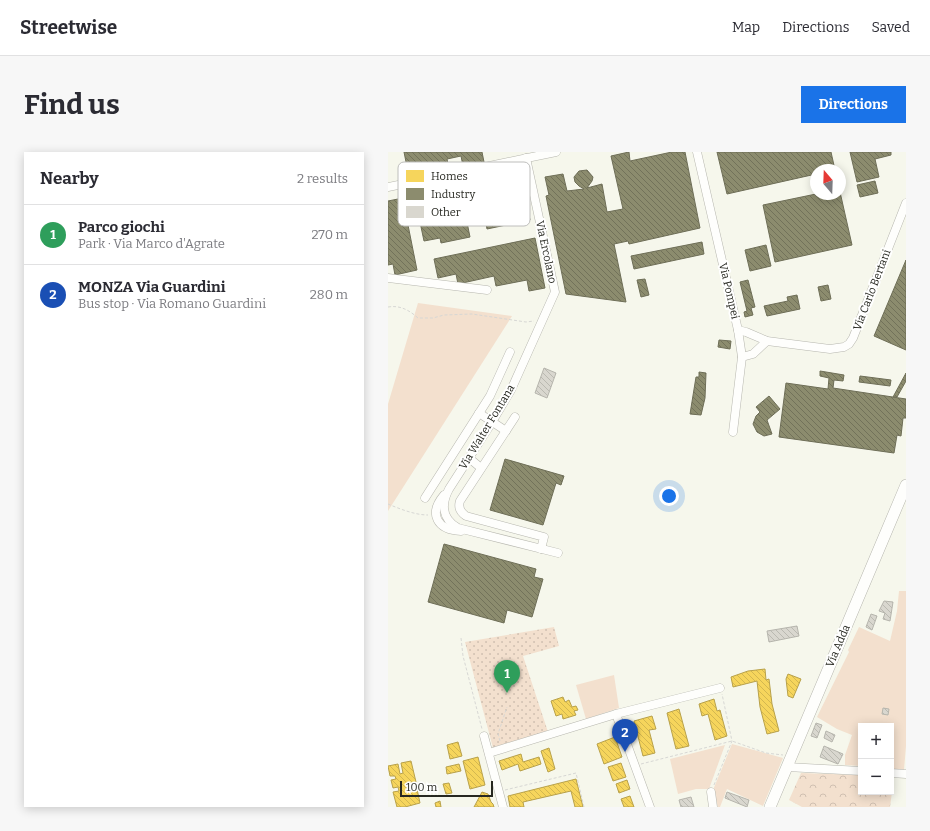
<!DOCTYPE html>
<meta charset="utf-8">
<style>
:root{--surface:#fff;--page:#f7f7f7;--text:#2b2b33;--muted:#7c7c81;--line:#e1e1e2;--accent:#1a73e8}
body{margin:0;font-family:Bitter,serif;background:var(--page);color:var(--text)}
.controls{position:absolute;right:12px;bottom:12px;display:grid;overflow:hidden;border-radius:0px;box-shadow:0 2px 10px #0003}
.controls button{width:36px;height:36px;display:grid;place-items:center;padding:0;border:0;border-bottom:1px solid var(--line);background:var(--surface);color:var(--text);font:20px sans-serif}
.compass{position:absolute;left:422px;top:12px;width:36px;height:36px;border-radius:50%;background:var(--surface);box-shadow:0 2px 10px #0003;rotate:341deg}
.scale{position:absolute;left:12px;bottom:10px;width:93px;box-sizing:border-box;padding-left:4px;border:2px solid #272821;border-top:0;font-size:11px;line-height:14px;white-space:nowrap;color:#272821;-webkit-text-stroke:3px #fff;paint-order:stroke}
.you{position:absolute;left:281px;top:344px;width:14px;height:14px;margin:-10px;border:3px solid #fff;border-radius:50%;background:#1a73e8;box-shadow:0 0 0 6px #1a73e833}
.badge{display:grid;place-items:center;width:26px;height:26px;border-radius:50%;background:var(--accent);color:#fff;font-size:13px;font-weight:700}
.pin{position:absolute;translate:-50% -33px;filter:drop-shadow(0 1px 2px #0008)}
.pin::after{content:'';position:absolute;top:21px;width:14px;height:12px;background:inherit;clip-path:polygon(0 0,100% 0,50% 100%)}
.list{margin:0;padding:0;list-style:none}
h2{display:flex;justify-content:space-between;align-items:center;height:52px;margin:0;padding:0 16px;font-size:17px}
h2 small{font-size:13px;font-weight:400;color:var(--muted)}
.list li{display:grid;grid-template-columns:26px 1fr auto;gap:12px;align-items:center;box-sizing:border-box;height:60px;padding:0 16px;border-top:1px solid var(--line)}
.list b{display:block;font-size:15px;white-space:nowrap}
.list p{margin:0;font-size:13px;white-space:nowrap;color:var(--muted)}
.list em{font-size:13px;font-style:normal;color:var(--muted)}
.map{position:relative;flex:none;width:518px;height:655px;overflow:hidden;border-radius:0px}
header{display:flex;align-items:center;gap:24px;box-sizing:border-box;height:56px;padding:0 20px;background:var(--surface);border-bottom:1px solid var(--line)}
header strong{font-size:19px}
nav{display:flex;gap:22px;margin-inline-start:auto;font-size:14px}
.intro{display:flex;align-items:center;justify-content:space-between;box-sizing:border-box;height:96px;padding:0 24px}
h1{margin:0;font-size:28px}
.button{padding:10px 18px;border-radius:0px;background:var(--accent);color:#fff;font-size:14px;font-weight:700}
main{display:flex;gap:24px;padding:0 24px}
aside{flex:1;background:var(--surface);border-radius:0px;box-shadow:0 2px 10px #0003}
.map>svg:first-child{display:block}
</style>
<header>
<strong>Streetwise</strong>
<nav><a>Map</a><a>Directions</a><a>Saved</a></nav>
</header>
<div class="intro"><h1>Find us</h1><a class="button">Directions</a></div>
<main>
<aside>
<h2>Nearby<small>2 results</small></h2>
<ul class="list">
<li><span class="badge" style="background:#2e9e5b">1</span><div><b>Parco giochi</b><p>Park · Via Marco d'Agrate</p></div><em>270 m</em></li>
<li><span class="badge" style="background:#1a4fb4">2</span><div><b>MONZA Via Guardini</b><p>Bus stop · Via Romano Guardini</p></div><em>280 m</em></li>
</ul>
</aside>
<div class="map">
<svg width="518" height="655" viewBox="0 0 518 655">
<defs>
<pattern id="forest-crowns" width="20" height="18" patternUnits="userSpaceOnUse"><rect width="20" height="18" fill="#f3e0ce"/><path d="M2 6a3 3 0 1 1 6 0M12 15a3 3 0 1 1 6 0" fill="none" stroke="#d0c0b1"/></pattern>
<pattern id="park-dots" width="8" height="8" patternUnits="userSpaceOnUse"><rect width="8" height="8" fill="#f3e0ce"/><path d="M2 2h.1M6 6h.1" fill="none" stroke="#d0c0b1" stroke-width="1.8" stroke-linecap="round"/></pattern>
<pattern id="homes-back-hatch" width="6" height="6" patternUnits="userSpaceOnUse"><rect width="6" height="6" fill="#f6d55c"/><path d="M-1 5l2 2M0 0l6 6M5-1l2 2" fill="none" stroke="#d3b750"/></pattern>
<pattern id="industry-back-hatch" width="6" height="6" patternUnits="userSpaceOnUse"><rect width="6" height="6" fill="#8c8c6e"/><path d="M-1 5l2 2M0 0l6 6M5-1l2 2" fill="none" stroke="#72725a"/></pattern>
<pattern id="building-back-hatch" width="6" height="6" patternUnits="userSpaceOnUse"><rect width="6" height="6" fill="#d9d7cf"/><path d="M-1 5l2 2M0 0l6 6M5-1l2 2" fill="none" stroke="#bab9b1"/></pattern>
</defs>
<rect width="100%" height="100%" fill="#f6f7ec"/>
<!-- grass -->
<g fill="#f3e0ce">
<path d="M30 151 124 164 0 359V252Z"/>
<path d="M511 439H518V594L516 618 503 617V574H473V614L457 613V603L464 583 449 577 429 565 461 500 460 498 471 475 502 489 509 459Z"/>
<path d="M226 523 231 556 198 567 188 533Z"/>
<path d="M344 592 395 606 375 654 339 637 332 655H330L325 638Z"/>
<path d="M337 593 321 637H308L290 642 282 607Z"/>
</g>
<!-- forest -->
<path fill="url(#forest-crowns)" d="M413 621 473 623V640H503V625H506L502 655H414L401 648Z"/>
<!-- park -->
<path fill="url(#park-dots)" d="M166 475 171 494 135 504 160 580 105 596 77 490Z"/>
<!-- homes -->
<g fill="url(#homes-back-hatch)" stroke="#b8a14a">
<path d="M377 517 378 528 381 527 384 552 391 579 379 582 372 555 369 529 345 535 343 525 360 519Z"/>
<path d="M400 522 413 527 405 546 400 544 398 527Z"/>
<path d="M175 545 177 550 181 548 184 555 188 554 190 558 186 559 188 563 175 567 174 562 168 564 163 549Z"/>
<path d="M326 547 329 559 332 558 339 584 327 588 320 562 314 564 311 552Z"/>
<path d="M291 557 301 594 288 597 279 561Z"/>
<path d="M264 564 268 577 261 578 267 601 255 604 246 569Z"/>
<path d="M227 585 234 605 216 612 209 592Z"/>
<path d="M70 590 74 604 62 607 59 593Z"/>
<path d="M161 596 167 617 160 620 153 599Z"/>
<path d="M133 602 135 610 151 605 153 612 132 619 130 612 114 618 111 609Z"/>
<path d="M90 605 97 633 82 637 75 609Z"/>
<path d="M23 609 28 630 18 632 20 639 29 637 32 651 17 655H9L5 640 11 639 10 635 5 636 3 628 8 627 7 624H2L0 614 10 612 12 622 15 621 13 611Z"/>
<path d="M233 611 238 625 225 629 220 615Z"/>
<path d="M71 612 73 619 59 622 58 615Z"/>
<path d="M188 627 195 655H187L183 639 135 650 136 655H122L120 644Z"/>
<path d="M239 628 242 637 231 641 228 632Z"/>
<path d="M61 631 64 641 58 642 55 632Z"/>
<path d="M94 640 100 642 103 650 105 652 106 655H86Z"/>
<path d="M242 644 246 655H236L233 647Z"/>
<path d="M52 649 53 655H48L47 651Z"/>
</g>
<!-- industry -->
<g fill="url(#industry-back-hatch)" stroke="#6e6e57">
<path d="M16 0H94L96 10 75 14 73 4 59 7 60 12 20 20Z"/>
<path d="M241 0 242 9 284 0H297L312 76 241 92 240 89 226 92 238 150 178 142 158 44 161 43 157 25 175 22 179 39 196 37 191 34 187 30 186 25 191 19 199 18 205 25 204 29 199 36 214 32 219 60 235 57 223 4Z"/>
<path d="M329 0H443L447 18H428V22L339 42Z"/>
<path d="M462 0H503V3L487 7 491 25 469 30Z"/>
<path d="M133 24 142 68 99 77 90 33Z"/>
<path d="M487 29 490 41 472 45 469 33Z"/>
<path d="M75 35 76 40 73 41 82 85 53 91 52 86 36 89 29 56 17 58 29 118 7 123 5 112 0 113V49L15 46 16 51 28 48 27 44Z"/>
<path d="M452 40 464 93 387 110 375 53 428 42H452Z"/>
<path d="M147 86 157 136 141 139 139 128 108 134 106 124 70 132 68 122 50 126 46 107Z"/>
<path d="M314 90 316 102 246 117 243 104Z"/>
<path d="M378 93 383 114 362 119 357 98Z"/>
<path d="M518 108V198L486 184Z"/>
<path d="M257 127 261 143 253 145 249 128Z"/>
<path d="M360 128 367 155 363 156 365 163 357 165 356 160 359 159 352 130Z"/>
<path d="M440 133 443 147 433 149 430 135Z"/>
<path d="M409 143 412 157 379 164 376 154 400 149 399 145Z"/>
<path d="M331 188 343 189 342 197 330 195Z"/>
<path d="M432 219 456 223 455 229 446 228 445 236 518 247V266H515L513 284 509 283 506 301 391 285 398 231 440 237 441 226 432 224Z"/>
<path d="M311 220 318 221 317 246 313 263 302 262 308 225H311Z"/>
<path d="M518 221V229L509 245H505Z"/>
<path d="M472 224 503 228 502 234 471 230Z"/>
<path d="M381 244 392 257 379 268 384 282 376 284 369 280 365 272 368 264 372 260 368 255Z"/>
<path d="M117 307 176 324 173 333 168 331 155 373 102 358Z"/>
<path d="M56 392 148 417 146 425 155 427 144 465 119 458 116 471 40 450Z"/>
</g>
<!-- building -->
<g fill="url(#building-back-hatch)" stroke="#b6b5ad">
<path d="M156 216 168 221 159 246 147 241Z"/>
<path d="M496 449 505 450 502 469 495 467 497 461 491 459Z"/>
<path d="M483 462 489 464 484 478 478 475Z"/>
<path d="M409 474 411 484 381 490 379 479Z"/>
<path d="M495 556 501 557 500 563 494 562Z"/>
<path d="M428 571 434 573 429 586 423 584Z"/>
<path d="M438 579 447 583 444 590 436 586Z"/>
<path d="M436 594 455 602 450 612 432 605Z"/>
<path d="M339 640 361 648 359 655 337 646Z"/>
<path d="M303 645 306 655H293L291 648Z"/>
</g>
<g fill="none" stroke-linecap="round" stroke-linejoin="round">
<defs>
<g id="minor">
<path d="M309 0 350 178 354 205 345 280"/>
<path d="M138 6 167 140 123 238 104 270 61 337C53 352 54 367 70 376L170 401"/>
<path d="M0 35 168 0"/>
<path d="M0 126 99 138"/>
<path d="M350 178 358 180 379 189 442 197 456 195 461 192 465 186 518 51"/>
<path d="M354 205 365 202 379 189"/>
<path d="M91 261 118 279"/>
<path d="M127 265 72 349C70 355 72 360 78 364L156 385 153 397"/>
<path d="M81 306 93 316"/>
<path d="M56 343C40 362 49 378 73 379"/>
<path d="M37 346 102 244 122 200"/>
<path d="M228 562 262 655"/>
<path d="M96 584 115 655"/>
<path d="M101 601 228 562 332 536"/>
<path d="M399 615 473 619"/>
<path d="M503 621 518 622"/>
<path d="M323 640 325 655"/>
</g>
<path id="major" d="M382 655 518 333"/>
</defs>
<!-- minor casing -->
<use href="#minor" stroke="#b6b6ae" stroke-width="9"/>
<!-- major casing -->
<use href="#major" stroke="#b6b6ae" stroke-width="12"/>
<!-- path -->
<g stroke="#d7d7d4" stroke-width="1" stroke-dasharray="3 2" stroke-linecap="butt">
<path d="M0 155C12 153 21 158 30 166H45L56 163 84 162 138 170 146 169"/>
<path d="M0 352C12 357 27 363 40 363"/>
<path d="M73 486 75 504 94 577"/>
<path d="M112 589 110 582 119 555"/>
<path d="M253 612 344 589 378 601 395 603"/>
<path d="M326 633 344 589 334 542"/>
<path d="M117 638 188 621 196 655"/>
</g>
<!-- minor -->
<use href="#minor" stroke="#fefefc" stroke-width="8"/>
<!-- major -->
<use href="#major" stroke="#fefefc" stroke-width="11"/>
</g>
<g text-anchor="middle" dominant-baseline="central" stroke-width="4" stroke-linejoin="round" paint-order="stroke">
<!-- street labels -->
<g font-size="11" fill="#272821" stroke="#fff">
<text transform="translate(158 100) rotate(78)">Via Ercolano</text>
<text transform="translate(484 138) rotate(-69)">Via Carlo Bertani</text>
<text transform="translate(341 139) rotate(77)">Via Pompei</text>
<text transform="translate(99 275) rotate(-59)">Via Walter Fontana</text>
<text transform="translate(450 494) rotate(-67)">Via Adda</text>
</g>
</g>
<!-- legend -->
<rect x="10" y="10" width="132" height="64" rx="6" fill="#fff" stroke="#bebebc" stroke-width="1"/>
<rect x="18" y="18" width="18" height="12" fill="#f6d55c"/>
<rect x="18" y="36" width="18" height="12" fill="#8c8c6e"/>
<rect x="18" y="54" width="18" height="12" fill="#d9d7cf"/>
<g font-size="11" fill="#272821">
<text x="43" y="28">Homes</text>
<text x="43" y="46">Industry</text>
<text x="43" y="64">Other</text>
</g>
</svg>
<div class="controls">
<button>+</button>
<button>−</button>
</div>
<svg class="compass" viewBox="-18 -18 36 36"><path d="M0-13l5 13h-10z" fill="#e53935"/><path d="M0 13l5-13h-10z" fill="#7c7c81"/></svg>
<div class="scale">100 m</div>
<div class="you"></div>
<div class="pin badge" style="left:119px;top:541px;background:#2e9e5b">1</div>
<div class="pin badge" style="left:237px;top:600px;background:#1a4fb4">2</div>
</div>
</main>
